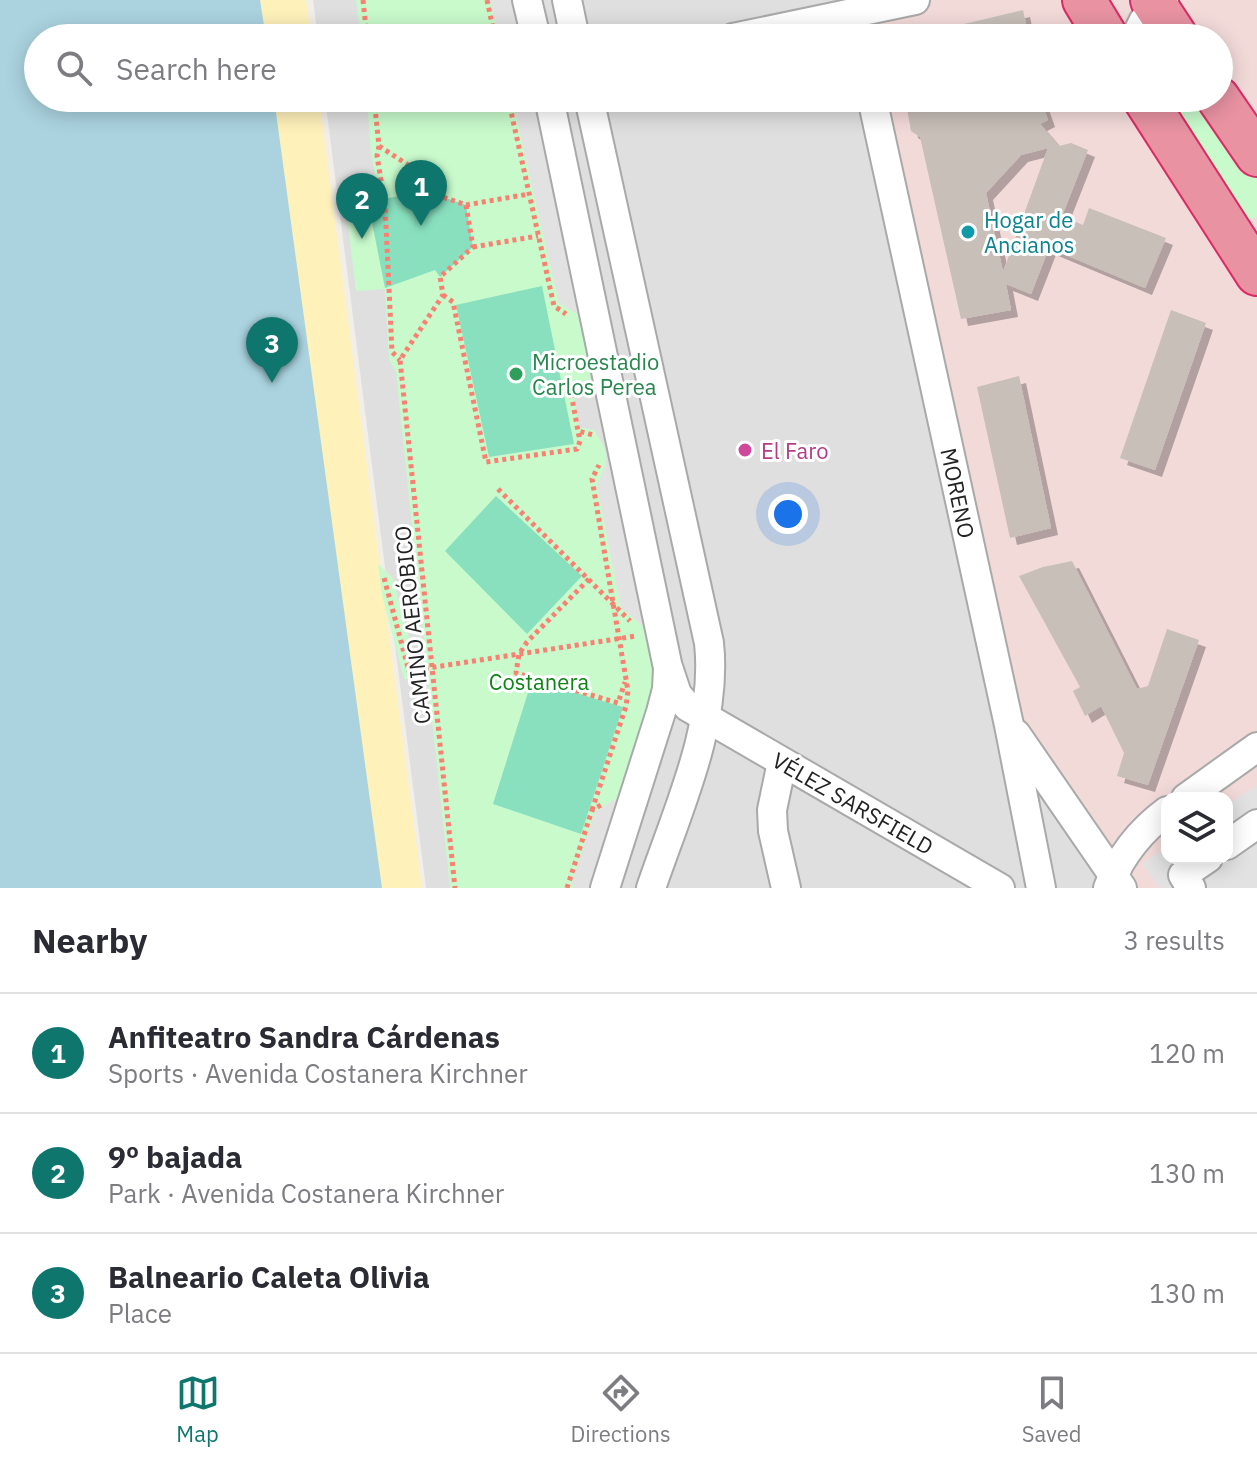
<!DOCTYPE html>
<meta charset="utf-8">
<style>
:root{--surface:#fff;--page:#f7f7f7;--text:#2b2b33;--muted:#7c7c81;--line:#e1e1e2;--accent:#0f766e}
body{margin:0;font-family:"IBM Plex Sans",sans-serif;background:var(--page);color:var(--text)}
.controls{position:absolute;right:24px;bottom:24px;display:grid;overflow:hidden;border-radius:16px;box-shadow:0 4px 20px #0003}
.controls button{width:72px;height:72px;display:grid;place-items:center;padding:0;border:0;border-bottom:2px solid var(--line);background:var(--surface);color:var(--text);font:40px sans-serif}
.you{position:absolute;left:788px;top:514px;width:28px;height:28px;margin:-20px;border:6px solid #fff;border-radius:50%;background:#1a73e8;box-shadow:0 0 0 12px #1a73e833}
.badge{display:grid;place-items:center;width:52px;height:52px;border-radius:50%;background:var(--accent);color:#fff;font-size:26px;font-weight:700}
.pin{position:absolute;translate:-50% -66px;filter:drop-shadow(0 2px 4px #0008)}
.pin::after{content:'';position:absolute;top:42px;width:28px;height:24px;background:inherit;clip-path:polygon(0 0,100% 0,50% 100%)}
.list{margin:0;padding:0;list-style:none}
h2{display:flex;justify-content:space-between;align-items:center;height:104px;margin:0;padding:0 32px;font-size:34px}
h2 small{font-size:26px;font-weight:400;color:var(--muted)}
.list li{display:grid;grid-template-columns:52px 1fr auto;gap:24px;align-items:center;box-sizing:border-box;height:120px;padding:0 32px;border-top:2px solid var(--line)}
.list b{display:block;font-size:30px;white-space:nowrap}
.list p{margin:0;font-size:26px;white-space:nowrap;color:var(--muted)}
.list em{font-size:26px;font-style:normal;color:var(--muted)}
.icon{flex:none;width:44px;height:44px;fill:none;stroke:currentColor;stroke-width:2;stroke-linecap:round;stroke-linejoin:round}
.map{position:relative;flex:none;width:1257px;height:888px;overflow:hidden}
.search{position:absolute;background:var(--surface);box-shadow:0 4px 20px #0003;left:24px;right:24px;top:24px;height:88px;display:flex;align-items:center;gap:20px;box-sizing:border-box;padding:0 28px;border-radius:44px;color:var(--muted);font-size:30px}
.sheet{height:464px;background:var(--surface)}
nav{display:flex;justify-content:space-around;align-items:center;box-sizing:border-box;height:112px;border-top:2px solid var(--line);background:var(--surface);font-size:22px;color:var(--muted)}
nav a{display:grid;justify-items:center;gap:4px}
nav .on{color:var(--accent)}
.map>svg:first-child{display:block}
</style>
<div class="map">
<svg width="1257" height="888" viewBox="0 0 1257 888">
<defs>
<filter id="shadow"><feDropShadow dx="7" dy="7" stdDeviation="0" flood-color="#0004"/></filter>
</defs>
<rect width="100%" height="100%" fill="#f2efe9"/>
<!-- residential -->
<path fill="#e0dfdf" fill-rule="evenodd" d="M313 0H1257V888H426L325 98H1219V38H318ZM1167 798H1227V858H1167Z"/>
<!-- commercial -->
<path fill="#f2dad9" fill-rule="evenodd" d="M850 0H1257V888H1122L1009 725 872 98H1219V38H859ZM1167 798H1227V858H1167Z"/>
<!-- sand -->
<g fill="#fff1ba">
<path d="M141 0H306L311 38H146Z"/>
<path d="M153 98H319L422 888H253Z"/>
</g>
<!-- park -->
<g fill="#c8facc">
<path d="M356 0H490L499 38H361Z"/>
<path d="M367 98H512L559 303 581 316 591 380 574 395 579 427 594 430C611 456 609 458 597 486L648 630 655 677 621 796 595 812 572 883 574 888H450L428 681 404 679 382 595 378 564 392 577 416 661 426 660 396 372 389 359 385 289 356 291 345 200 368 202 380 200 371 153Z"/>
<path d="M1167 98H1201L1257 176V217L1239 224Z"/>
</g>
<!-- pitch -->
<g fill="#88e0be">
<path d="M425 191 466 205 473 247 440 277 435 270 385 288 368 202Z"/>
<path d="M542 286 574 444 489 457 456 305Z"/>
<path d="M496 496 582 576 527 634 445 551Z"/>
<path d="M532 680 623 707 581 834 493 804Z"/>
</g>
<!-- parking -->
<g fill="#e2e2e2">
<path d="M490 0H512L521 38H499Z"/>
<path d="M512 98H534L581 316 559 303Z"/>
<path d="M608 460 614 471 648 630 621 608 597 486Z"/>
<path d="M1257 785V888H1160L1142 864 1167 847V858H1227V805Z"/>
<path d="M621 796 591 888H574L572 883 595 812Z"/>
</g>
<!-- water -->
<path fill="#aad3df" d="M0 0H260L266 38H38V98H274L382 888H0Z"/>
<!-- building -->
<g fill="#c7bfb8" fill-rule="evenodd" filter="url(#shadow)">
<path d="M1023 10 1029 38H909V37Z"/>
<path d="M905 98H1035L1036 101 1041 100 1048 120 1040 124 1059 146 1071 143 1088 150 1062 216 1083 225 1089 208 1166 238 1145 288 1049 248 1031 294 1006 284 1011 310 961 319 920 137 911 131ZM1048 148 1003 272 986 193 1021 155Z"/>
<path d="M1171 310 1206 323 1155 470 1120 458Z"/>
<path d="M1019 376 1051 528 1010 538 977 387Z"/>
<path d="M1072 561 1137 689 1148 686 1167 629 1199 640 1148 785 1117 776 1124 753 1101 706 1085 716 1073 691 1080 687 1019 576 1043 567Z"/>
</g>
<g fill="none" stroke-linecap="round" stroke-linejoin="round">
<defs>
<g id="minor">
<path d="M527 0 536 38"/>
<path d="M567 0 575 38"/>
<path d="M733 38 915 0"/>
<path d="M1135 38 1144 20 1164 0"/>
<path d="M549 98 668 668 667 689 661 712 605 888"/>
<path d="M589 98 709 643C718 725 677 811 651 888"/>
<path d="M872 98 1009 725 1041 888"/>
<path d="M669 670 677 694 688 707 1000 888"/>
<path d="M1016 734 1122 888"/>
<path d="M782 762 772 810 773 831 786 888"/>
<path d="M1186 798 1257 747"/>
<path d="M1227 845 1257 824"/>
<path d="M1108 888C1120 856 1140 831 1167 811"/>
<path d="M1191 888 1183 875 1208 858"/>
</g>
<g id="highway">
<path d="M1084 0 1107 38"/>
<path d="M1152 0 1177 38"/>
<path d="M1144 98 1257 274"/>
<path d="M1218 98 1257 155"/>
</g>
</defs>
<!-- minor casing -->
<use href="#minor" stroke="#a9a9a9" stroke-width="32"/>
<!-- highway casing -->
<use href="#highway" stroke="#dc2a67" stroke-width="46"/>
<!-- path -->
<g stroke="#fa8072" stroke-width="5" stroke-dasharray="4 4" stroke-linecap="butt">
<path d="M363 0 367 38"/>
<path d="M487 0 495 38"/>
<path d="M374 98 379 146 377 156 385 204 392 352 400 360"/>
<path d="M508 98 554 306 566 314"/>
<path d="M379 146 422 174 425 191 466 205 473 247 440 277 443 295 400 360 455 888"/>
<path d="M466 205 529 194"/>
<path d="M473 247 538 236"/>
<path d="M443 295 453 302 486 462 577 449 580 441 578 431"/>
<path d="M582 383 571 393 578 431 593 435"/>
<path d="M498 489 630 621"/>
<path d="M384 578 409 671 636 636"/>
<path d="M589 579 527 642 519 654 516 673 618 703 625 682"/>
<path d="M592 810 626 706 628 691 592 479 599 465"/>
<path d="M567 888 592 810 603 804"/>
</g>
<!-- minor -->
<use href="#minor" stroke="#fff" stroke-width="28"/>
<!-- highway -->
<use href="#highway" stroke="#e892a2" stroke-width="42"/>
</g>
<!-- markers -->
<circle fill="#0f9aa8" stroke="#fff" stroke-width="3" cx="968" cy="232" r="8"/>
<circle fill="#2e9e5b" stroke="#fff" stroke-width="3" cx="516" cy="374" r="8"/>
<circle fill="#d1479c" stroke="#fff" stroke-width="3" cx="745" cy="450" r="8"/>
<g text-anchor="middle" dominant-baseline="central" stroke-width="6" stroke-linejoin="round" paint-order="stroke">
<!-- culture labels -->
<g font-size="22" fill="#0d838f" stroke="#fff" text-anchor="start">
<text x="984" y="219">Hogar de<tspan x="984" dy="25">Ancianos</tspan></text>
</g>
<!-- leisure labels -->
<g font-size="22" fill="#27864d" stroke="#fff" text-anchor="start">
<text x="532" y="361">Microestadio<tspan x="532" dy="25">Carlos Perea</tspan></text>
</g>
<!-- hotel labels -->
<g font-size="22" fill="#b23c85" stroke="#fff" text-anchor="start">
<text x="761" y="450">El Faro</text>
</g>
<!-- street labels -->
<g font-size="22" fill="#222" stroke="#fff">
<text transform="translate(958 493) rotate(78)">MORENO</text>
<text transform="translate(412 625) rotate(-96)">CAMINO AERÓBICO</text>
<text transform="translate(853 803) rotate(30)">VÉLEZ SARSFIELD</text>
</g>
<!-- park labels -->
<g font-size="22" fill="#0c8416" stroke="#fff">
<text x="539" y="681">Costanera</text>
</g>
</g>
</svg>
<div class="controls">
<button><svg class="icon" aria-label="layers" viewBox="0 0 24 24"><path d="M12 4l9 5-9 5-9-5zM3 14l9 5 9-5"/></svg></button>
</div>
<div class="you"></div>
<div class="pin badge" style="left:421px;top:226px">1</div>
<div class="pin badge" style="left:362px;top:239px">2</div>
<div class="pin badge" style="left:272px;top:383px">3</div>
<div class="search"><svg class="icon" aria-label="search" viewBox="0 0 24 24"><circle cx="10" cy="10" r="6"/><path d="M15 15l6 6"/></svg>Search here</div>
</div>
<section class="sheet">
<h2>Nearby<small>3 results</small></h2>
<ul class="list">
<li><span class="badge">1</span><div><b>Anfiteatro Sandra Cárdenas</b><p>Sports · Avenida Costanera Kirchner</p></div><em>120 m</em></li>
<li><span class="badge">2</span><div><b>9º bajada</b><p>Park · Avenida Costanera Kirchner</p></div><em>130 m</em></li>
<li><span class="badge">3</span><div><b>Balneario Caleta Olivia</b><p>Place</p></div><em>130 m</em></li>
</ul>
</section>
<nav>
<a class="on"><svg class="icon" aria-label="map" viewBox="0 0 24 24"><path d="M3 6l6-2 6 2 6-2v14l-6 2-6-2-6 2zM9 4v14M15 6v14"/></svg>Map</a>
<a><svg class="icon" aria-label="directions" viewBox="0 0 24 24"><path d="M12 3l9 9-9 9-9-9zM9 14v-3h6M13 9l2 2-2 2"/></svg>Directions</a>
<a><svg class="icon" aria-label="saved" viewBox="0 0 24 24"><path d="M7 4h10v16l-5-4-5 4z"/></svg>Saved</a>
</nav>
